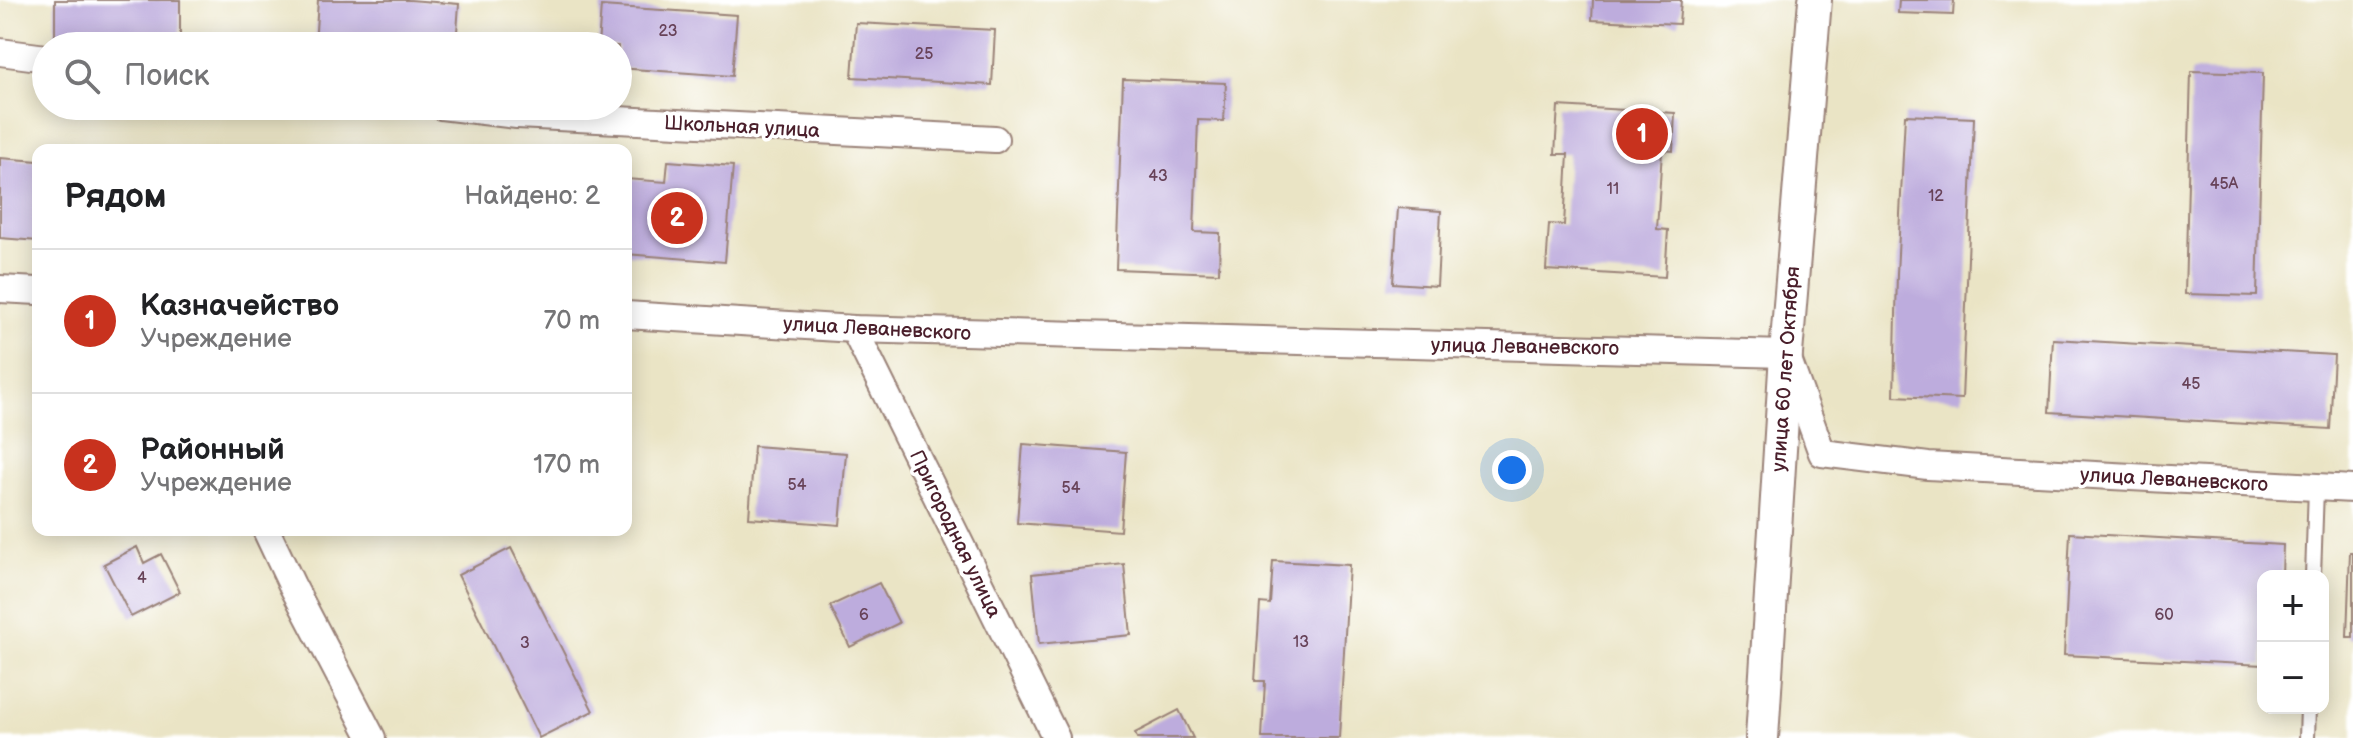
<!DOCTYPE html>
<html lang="ru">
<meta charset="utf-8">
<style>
:root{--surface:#fff;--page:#f6f6f6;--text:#202124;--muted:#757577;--line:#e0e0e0;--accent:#c8321e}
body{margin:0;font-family:"Balsamiq Sans",sans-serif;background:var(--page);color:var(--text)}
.controls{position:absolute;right:24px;bottom:24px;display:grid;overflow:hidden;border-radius:16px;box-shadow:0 4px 20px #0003}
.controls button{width:72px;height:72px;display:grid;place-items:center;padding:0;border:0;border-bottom:2px solid var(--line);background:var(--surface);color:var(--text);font:40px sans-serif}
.you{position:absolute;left:1512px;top:470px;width:28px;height:28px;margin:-20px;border:6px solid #fff;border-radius:50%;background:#1a73e8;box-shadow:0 0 0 12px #1a73e833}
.badge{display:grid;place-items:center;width:52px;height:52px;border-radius:50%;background:var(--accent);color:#fff;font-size:26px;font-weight:700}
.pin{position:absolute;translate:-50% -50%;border:4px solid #fff;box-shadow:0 2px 8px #0006}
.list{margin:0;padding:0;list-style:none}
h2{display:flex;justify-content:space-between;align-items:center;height:104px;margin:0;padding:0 32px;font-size:34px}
h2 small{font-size:26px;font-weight:400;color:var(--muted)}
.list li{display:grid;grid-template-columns:52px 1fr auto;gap:24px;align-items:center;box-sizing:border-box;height:144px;padding:0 32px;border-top:2px solid var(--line)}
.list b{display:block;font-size:30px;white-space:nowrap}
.list p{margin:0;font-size:26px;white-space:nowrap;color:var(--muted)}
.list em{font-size:26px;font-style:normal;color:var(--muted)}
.icon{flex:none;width:44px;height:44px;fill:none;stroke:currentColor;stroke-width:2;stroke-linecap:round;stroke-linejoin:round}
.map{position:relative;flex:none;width:2353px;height:738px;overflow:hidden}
.search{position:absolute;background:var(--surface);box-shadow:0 4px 20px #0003;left:32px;top:32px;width:600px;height:88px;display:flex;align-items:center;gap:20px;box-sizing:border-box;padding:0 28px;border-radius:44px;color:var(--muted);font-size:30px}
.panel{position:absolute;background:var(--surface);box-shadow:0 4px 20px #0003;left:32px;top:144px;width:600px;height:392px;border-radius:16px}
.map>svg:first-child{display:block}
</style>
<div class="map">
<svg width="2353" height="738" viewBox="0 0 2353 738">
<rect width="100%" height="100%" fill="#fff"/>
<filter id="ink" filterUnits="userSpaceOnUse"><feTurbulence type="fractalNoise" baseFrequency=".0125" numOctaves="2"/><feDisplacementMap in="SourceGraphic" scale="16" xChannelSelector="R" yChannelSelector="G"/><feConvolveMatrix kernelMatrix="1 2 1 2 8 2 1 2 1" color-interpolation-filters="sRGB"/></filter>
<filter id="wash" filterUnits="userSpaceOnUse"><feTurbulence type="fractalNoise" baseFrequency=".006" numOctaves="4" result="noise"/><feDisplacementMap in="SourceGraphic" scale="32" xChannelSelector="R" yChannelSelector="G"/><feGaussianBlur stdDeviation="1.8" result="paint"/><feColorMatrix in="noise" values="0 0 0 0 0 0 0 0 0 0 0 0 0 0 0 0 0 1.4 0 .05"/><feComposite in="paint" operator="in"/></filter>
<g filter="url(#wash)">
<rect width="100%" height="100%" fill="#eae4c5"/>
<g id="blocks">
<!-- building -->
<g fill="#bdacdd">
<rect x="55" y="0" width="125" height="43"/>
<path d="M318 0H410L459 4 456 46H315Z"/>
<path d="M1593 0H1681L1679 24 1592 20Z"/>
<path d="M1899 0H1954L1953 15 1898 13Z"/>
<path d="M601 6 737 15 732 76 618 68V46H598Z"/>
<path d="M856 23 995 30 992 85 852 77Z"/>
<path d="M2191 71 2263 73 2257 296 2185 294Z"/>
<path d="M1123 79 1226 83 1224 121 1198 120 1194 232 1220 233 1219 273 1116 269Z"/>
<path d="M1558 106 1675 113 1673 151 1662 150 1657 229 1668 230 1665 277 1546 270 1549 224 1564 225 1568 154H1555Z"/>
<path d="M1905 115 1974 118 1962 399 1894 396 1897 274Z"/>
<path d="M0 158 38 161V241L0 238Z"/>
<path d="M668 161 733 166 725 262 626 254V179L666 182Z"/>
<path d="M1398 208 1441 211 1437 286 1393 283Z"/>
<path d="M2053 339 2334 355 2330 429 2049 412Z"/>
<path d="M1023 444 1126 452 1120 531 1017 523Z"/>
<path d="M754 446 846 453 840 525 749 518Z"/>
<path d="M2070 533 2283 545 2282 576H2263V665L2064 655Z"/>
<path d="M137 547 144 563 161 554 180 592 131 617 104 564Z"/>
<path d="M511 548 593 711 539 738 458 575Z"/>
<path d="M2350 552H2353V637H2347Z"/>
<path d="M1273 561 1349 565 1339 738H1262L1265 681H1255L1260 603 1270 604Z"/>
<path d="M1124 564 1131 635 1039 644 1032 574Z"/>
<path d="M879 583 899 623 850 647 830 606Z"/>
<path d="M1179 710 1193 738H1137L1135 733Z"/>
</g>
</g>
</g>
<g filter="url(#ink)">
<use href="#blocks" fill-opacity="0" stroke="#9a8278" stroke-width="2"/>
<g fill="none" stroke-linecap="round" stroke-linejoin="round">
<defs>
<g id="service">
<path d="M2313 576 2316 488"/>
<path d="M2307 738 2308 708"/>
</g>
<g id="minor">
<path d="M0 52 46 58"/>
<path d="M441 106 517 115 995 139"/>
<path d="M0 289 38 291"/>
<path d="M626 315 854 329 1786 354 1822 453 1928 466 2353 489"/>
<path d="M854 329 1056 738"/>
<path d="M266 530 292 585 372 738"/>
</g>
<path id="tertiary" d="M1762 738 1786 354 1815 0"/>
</defs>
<!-- service casing -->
<use href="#service" stroke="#9a8278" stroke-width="18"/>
<!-- minor casing -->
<use href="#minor" stroke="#9a8278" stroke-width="30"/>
<!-- tertiary casing -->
<use href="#tertiary" stroke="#9a8278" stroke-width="36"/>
<!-- service -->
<use href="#service" stroke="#fff" stroke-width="14"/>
<!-- minor -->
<use href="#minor" stroke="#fff" stroke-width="26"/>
<!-- tertiary -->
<use href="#tertiary" stroke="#fff" stroke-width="32"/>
</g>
</g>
<g text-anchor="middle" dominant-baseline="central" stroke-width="7" stroke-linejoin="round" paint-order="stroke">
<!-- number labels -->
<g font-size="16" fill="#674258">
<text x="668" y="31">23</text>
<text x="924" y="54">25</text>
<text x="1158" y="176">43</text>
<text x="2224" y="184">45А</text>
<text x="1613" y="189">11</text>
<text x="1936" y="196">12</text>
<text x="2191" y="384">45</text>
<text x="797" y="485">54</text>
<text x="1071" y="488">54</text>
<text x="142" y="578">4</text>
<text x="864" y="615">6</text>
<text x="2164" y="615">60</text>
<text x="1301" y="642">13</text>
<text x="525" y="643">3</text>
</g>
<!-- street labels -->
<g font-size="20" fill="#4a1f2b" stroke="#fff">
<text transform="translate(742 127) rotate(3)">Школьная улица</text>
<text transform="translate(877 329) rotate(3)">улица Леваневского</text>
<text transform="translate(1525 347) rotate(1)">улица Леваневского</text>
<text transform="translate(1786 369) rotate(-86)">улица 60 лет Октября</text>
<text transform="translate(2174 480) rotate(3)">улица Леваневского</text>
<text transform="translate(955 534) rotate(64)">Пригородная улица</text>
</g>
</g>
</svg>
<div class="controls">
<button>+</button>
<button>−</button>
</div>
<div class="you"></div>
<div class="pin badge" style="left:1642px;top:134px">1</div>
<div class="pin badge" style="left:677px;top:218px">2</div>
<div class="search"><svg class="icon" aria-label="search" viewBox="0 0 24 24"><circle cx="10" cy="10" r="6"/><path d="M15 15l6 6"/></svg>Поиск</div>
<section class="panel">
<h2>Рядом<small>Найдено: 2</small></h2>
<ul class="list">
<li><span class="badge">1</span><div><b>Казначейство</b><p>Учреждение</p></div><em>70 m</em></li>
<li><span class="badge">2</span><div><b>Районный</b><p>Учреждение</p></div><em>170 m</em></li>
</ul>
</section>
</div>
